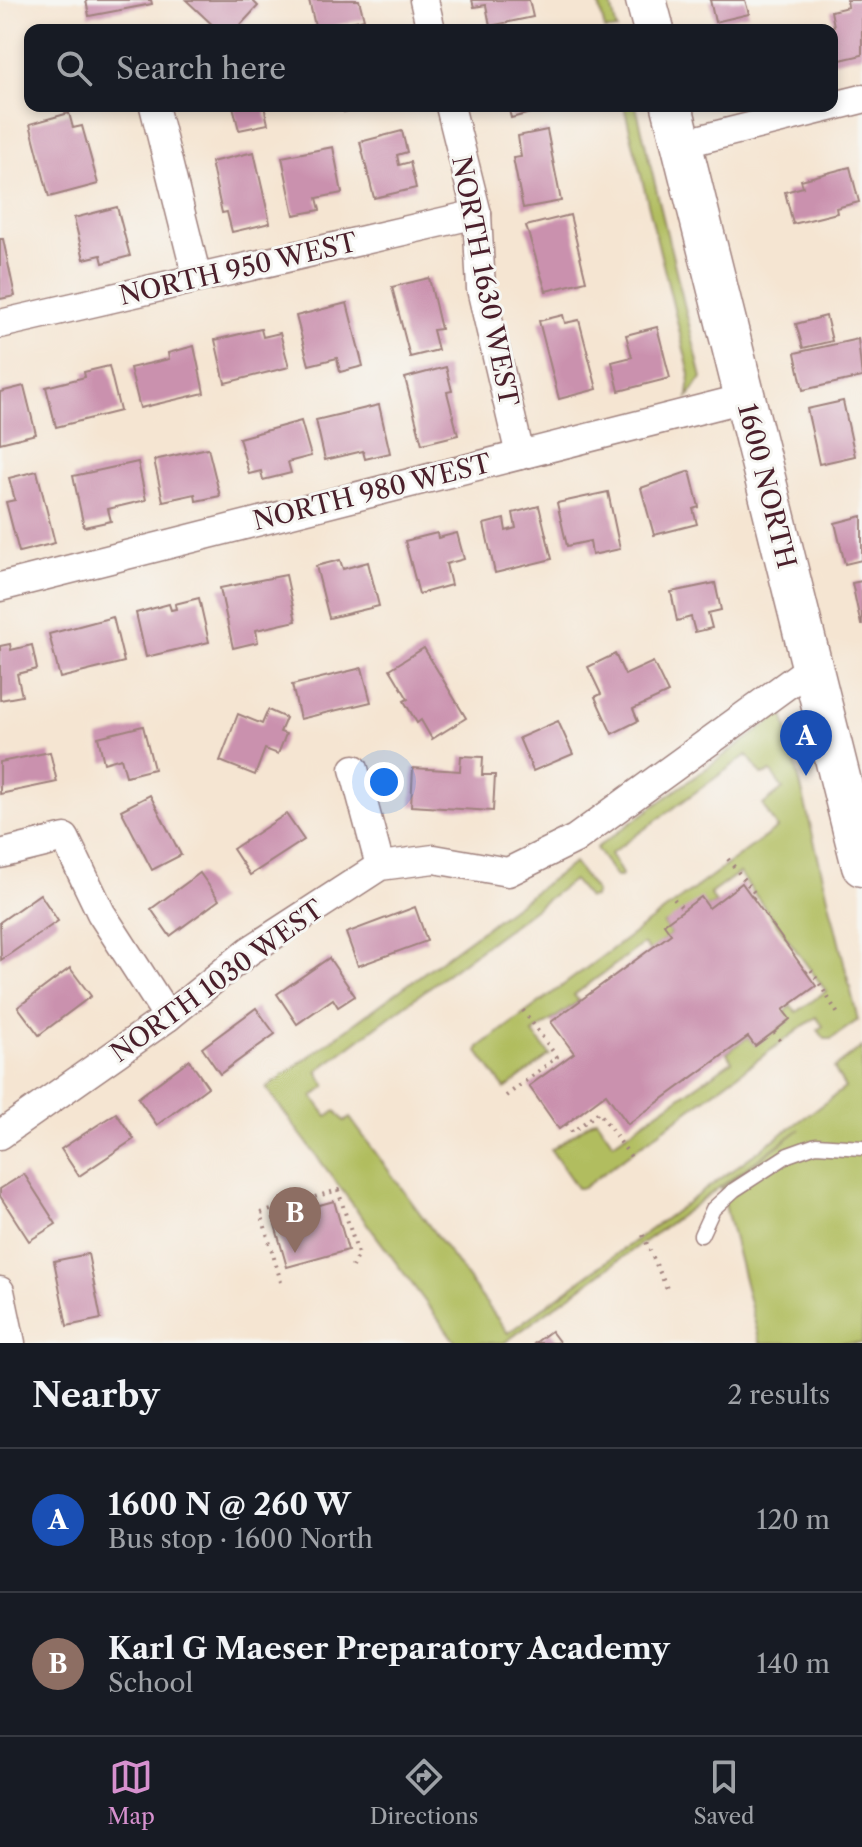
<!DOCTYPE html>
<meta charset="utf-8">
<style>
:root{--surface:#171b24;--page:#20242c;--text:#f1f3f6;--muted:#9ea1a6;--line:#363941;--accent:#d690ce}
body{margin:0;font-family:"Libre Caslon Text",serif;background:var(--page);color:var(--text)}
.you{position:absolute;left:384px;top:782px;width:28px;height:28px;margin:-20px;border:6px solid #fff;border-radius:50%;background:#1a73e8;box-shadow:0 0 0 12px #1a73e833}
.badge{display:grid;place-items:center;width:52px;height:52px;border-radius:50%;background:var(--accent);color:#fff;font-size:26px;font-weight:700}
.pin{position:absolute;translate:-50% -66px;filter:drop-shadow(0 2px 4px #0008)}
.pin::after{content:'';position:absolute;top:42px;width:28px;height:24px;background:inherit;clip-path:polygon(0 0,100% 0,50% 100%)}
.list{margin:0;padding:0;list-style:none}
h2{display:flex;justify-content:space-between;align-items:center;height:104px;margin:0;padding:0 32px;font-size:34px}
h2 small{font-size:26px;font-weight:400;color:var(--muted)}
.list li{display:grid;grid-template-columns:52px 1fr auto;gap:24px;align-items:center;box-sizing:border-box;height:144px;padding:0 32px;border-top:2px solid var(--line)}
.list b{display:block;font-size:30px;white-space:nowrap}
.list p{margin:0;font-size:26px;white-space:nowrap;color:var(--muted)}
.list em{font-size:26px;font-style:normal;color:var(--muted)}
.icon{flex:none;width:44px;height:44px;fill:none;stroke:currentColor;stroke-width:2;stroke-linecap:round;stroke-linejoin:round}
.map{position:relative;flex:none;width:862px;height:1343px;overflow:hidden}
.search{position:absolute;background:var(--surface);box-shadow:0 4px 12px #0003;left:24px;right:24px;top:24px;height:88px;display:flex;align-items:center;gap:20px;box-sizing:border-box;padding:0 28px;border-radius:16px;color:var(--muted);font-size:30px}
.sheet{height:392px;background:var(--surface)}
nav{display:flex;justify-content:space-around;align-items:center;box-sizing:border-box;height:112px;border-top:2px solid var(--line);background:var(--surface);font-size:22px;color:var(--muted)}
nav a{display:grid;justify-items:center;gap:4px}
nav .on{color:var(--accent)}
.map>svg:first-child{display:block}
</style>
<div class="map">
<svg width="862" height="1343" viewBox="0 0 862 1343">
<rect width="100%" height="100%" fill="#f6f6f2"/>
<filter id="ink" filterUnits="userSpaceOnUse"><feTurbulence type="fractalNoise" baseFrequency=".0125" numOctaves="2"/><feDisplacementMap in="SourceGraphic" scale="16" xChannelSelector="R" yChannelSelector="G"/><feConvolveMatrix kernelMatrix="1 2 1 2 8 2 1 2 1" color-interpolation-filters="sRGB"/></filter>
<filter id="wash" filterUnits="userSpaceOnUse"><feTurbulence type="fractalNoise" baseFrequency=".006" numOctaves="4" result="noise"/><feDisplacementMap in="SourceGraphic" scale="32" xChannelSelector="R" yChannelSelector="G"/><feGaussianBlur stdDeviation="1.8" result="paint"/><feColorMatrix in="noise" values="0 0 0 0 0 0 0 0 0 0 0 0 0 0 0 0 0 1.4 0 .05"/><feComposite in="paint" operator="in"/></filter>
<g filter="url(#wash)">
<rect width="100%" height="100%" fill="#f5e5d2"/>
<!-- green -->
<g fill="#b1bd5f" stroke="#7e6e45" stroke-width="2">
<path d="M598 0H610L617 30H605Z"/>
<path d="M624 106H636L702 378 688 397 690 374Z"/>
<path d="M783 713 858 1020 831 1039H825L818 1030 823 1026 816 1017 583 1188H577L551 1150 596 1119 613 1143 732 1061 727 1053 748 1037 755 1045 790 1020 784 1013 791 1006 797 1012 826 991 739 873 710 894 716 903 664 924 671 934 650 951 643 944 574 995 579 1001 533 1033 550 1055 505 1089 478 1052 479 1047 777 828 763 805 783 789 771 772 762 775 747 755 610 854 622 874 621 877H616L596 848Z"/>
<path d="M574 863 596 892 594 897 588 898 573 880 317 1071 326 1086 313 1097 327 1116 336 1111 344 1121 350 1118 508 1333 845 1088 834 1068 862 1047V1343H760L721 1189 800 1129 504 1343H456L266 1088Z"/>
</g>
<g id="blocks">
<!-- building -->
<g fill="#ca91ae">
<path d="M86 0H151L152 4 89 16Z"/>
<path d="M186 0H252L258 6 236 30H218Z"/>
<path d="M309 0H359L364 19 316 30Z"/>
<path d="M472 0H529L533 17 490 26 486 5 474 7Z"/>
<path d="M710 0H745L749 14 715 22Z"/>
<path d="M847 0H862V55L832 62V30L824 29 834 26 831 11 848 7Z"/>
<path d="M233 106H264L268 124 239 130Z"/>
<path d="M343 106H364V107L344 112Z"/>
<path d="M508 106H545L546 109 511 118Z"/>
<path d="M69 113 73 128 82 126 98 184 49 197 30 124Z"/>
<path d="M547 130 561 201 523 208 513 158 521 157 518 136Z"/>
<path d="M402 131 407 152 397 155 399 165 410 162 416 188 374 198 360 142Z"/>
<path d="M333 147 342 193 317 198 320 210 294 215 282 157Z"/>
<path d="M254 152 270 223 232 232 227 212 222 213 211 162Z"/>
<path d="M850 167 859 202 836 208 837 213 793 224 785 192 803 187 801 180Z"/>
<path d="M117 207 130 256 103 263 101 255 84 259 74 218Z"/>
<path d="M570 215 586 281 546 291 526 226Z"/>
<path d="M0 239H3L15 296 0 299Z"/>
<path d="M429 278 441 329 433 330 438 350 410 357 392 287Z"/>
<path d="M347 303 363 366 340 372 337 358 309 365 296 316Z"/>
<path d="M563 315 565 323 579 320 597 389 559 399 539 321Z"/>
<path d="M826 316 832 341 803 348 796 324Z"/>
<path d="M657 327 670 378 619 391 612 362 632 357 626 335Z"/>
<path d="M261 329 263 337 280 333 289 367 225 383 215 340Z"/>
<path d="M858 339 862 377 803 390 795 353Z"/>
<path d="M194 346 204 393 140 408 130 368 169 359 168 353Z"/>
<path d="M109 366 120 411 56 427 46 387 85 377 84 372Z"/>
<path d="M446 367 452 391 447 392 458 435 422 444 405 378Z"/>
<path d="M24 386 36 434 0 443V392Z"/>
<path d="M843 401 855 456 819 464 807 409Z"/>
<path d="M379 405 390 453 365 459 363 451 325 460 316 420Z"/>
<path d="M301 421 311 456 288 462 291 473 263 480 261 471 249 474 239 438Z"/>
<path d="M208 448 220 496 196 501 195 494 163 501 154 460Z"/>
<path d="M138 462 146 500 108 509 111 521 84 527 73 476Z"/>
<path d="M37 471 55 543 19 552 6 502 15 500 9 478Z"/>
<path d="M690 471 699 507 693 509 697 524 654 535 641 488Z"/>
<path d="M608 492 620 549 592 555 590 541 567 546 557 503Z"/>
<path d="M539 506 552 559 495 573 484 524 504 519 506 531 516 528 513 513Z"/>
<path d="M862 516V560L845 564 835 523Z"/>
<path d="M437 533 438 538 457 533 464 559 446 564 451 585 419 594 405 541Z"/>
<path d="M340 560 343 569 368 562 379 606 329 618 316 566Z"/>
<path d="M286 575 296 621 256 630 258 642 233 648 220 588Z"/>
<path d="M862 581V625H861L852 583Z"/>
<path d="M715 583 721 610 708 613 712 628 695 632 691 617 677 621 671 592Z"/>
<path d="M199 598 209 642 146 657 136 613 169 604 171 610 176 609 175 604Z"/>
<path d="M113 617 124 662 60 678 49 634Z"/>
<path d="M10 644 11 650 32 645 37 669 17 674 22 696 0 700V646Z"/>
<path d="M424 648 466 718 432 739 421 720 417 723 404 701 408 699 390 669Z"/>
<path d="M615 654 625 675 653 662 668 693 633 709 638 721 612 734 595 697 601 694 588 667Z"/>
<path d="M362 668 371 702 300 719 292 685Z"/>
<path d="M268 710 286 718 280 732 286 734 278 754 265 749 255 775 220 761 238 714 262 724Z"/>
<path d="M558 721 573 754 533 771 519 738Z"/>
<path d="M143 726 154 769 126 776 121 758 104 763 98 737Z"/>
<path d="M50 752 57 782 0 794V762Z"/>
<path d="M461 756 483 757 482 775H495L493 811 411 806 413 768 460 771Z"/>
<path d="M150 795 181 855 152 870 121 810Z"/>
<path d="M286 814 304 840 250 875 233 849Z"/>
<path d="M200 873 219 900 170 936 151 909Z"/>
<path d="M742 883 816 986 783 1010 790 1019 774 1032 755 1046 748 1037 628 1124 606 1094 559 1129 529 1086 574 1053 551 1022 671 934 664 924 701 897 709 908Z"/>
<path d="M40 894 58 921 1 960 0 922Z"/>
<path d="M415 907 427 941 358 966 346 933Z"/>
<path d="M329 958 355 996 338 1007 333 999 297 1024 277 994Z"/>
<path d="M70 968 91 996 39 1035 18 1007Z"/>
<path d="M256 1008 275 1034 220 1074 202 1048Z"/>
<path d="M189 1060 208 1087 157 1125 138 1098Z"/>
<path d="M116 1113 134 1139 79 1176 61 1149Z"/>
<path d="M24 1174 56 1224 29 1241 0 1196V1189Z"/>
<path d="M334 1201 348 1250 287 1267 273 1218Z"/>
<path d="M88 1254 101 1319 67 1326 54 1261Z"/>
<path d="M551 1331 560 1343H535Z"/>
</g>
</g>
</g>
<g filter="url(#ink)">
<use href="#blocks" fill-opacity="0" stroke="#a0827e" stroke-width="2"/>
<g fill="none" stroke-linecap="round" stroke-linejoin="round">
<defs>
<path id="lane" d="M701 1235 713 1209 734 1190 788 1155 816 1145 862 1148"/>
<g id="street">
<path d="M424 0 431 30"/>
<path d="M154 106 197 278"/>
<path d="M450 106 477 214 481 289 520 455"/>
<path d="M681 144 862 99"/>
<path d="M0 324 477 214"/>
<path d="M0 587 745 398"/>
<path d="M354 769 380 866"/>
<path d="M0 854 65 838 101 913 168 1017"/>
<path d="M0 1135 168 1017 249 951 380 866 434 859 508 872 575 839 813 666"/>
<path d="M0 1291 11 1343"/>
</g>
<g id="secondary">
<path d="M646 0 654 30"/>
<path d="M672 106 862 866"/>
</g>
</defs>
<!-- lane casing -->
<use href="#lane" stroke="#a0827e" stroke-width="17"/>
<!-- street casing -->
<use href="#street" stroke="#a0827e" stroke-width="31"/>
<!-- secondary casing -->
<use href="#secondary" stroke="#a0827e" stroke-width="43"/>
<!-- path -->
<g stroke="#a0827e" stroke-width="4" stroke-dasharray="2 6" stroke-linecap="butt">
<path d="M728 859 756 895 753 898"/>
<path d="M674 899 684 910"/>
<path d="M806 972 810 968 838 1014"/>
<path d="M774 1032 783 1045"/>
<path d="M506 1096 557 1057 522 1009"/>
<path d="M566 1124 572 1132 599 1112 631 1157"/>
<path d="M643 1235 669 1293"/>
<path d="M281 1282 261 1213 338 1190 358 1254 352 1267"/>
</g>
<!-- lane -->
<use href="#lane" stroke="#fff" stroke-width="14"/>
<!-- street -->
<use href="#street" stroke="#fff" stroke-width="28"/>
<!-- secondary -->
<use href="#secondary" stroke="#fff" stroke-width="40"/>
</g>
</g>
<g text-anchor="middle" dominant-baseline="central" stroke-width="6" stroke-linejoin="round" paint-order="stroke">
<!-- street labels -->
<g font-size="26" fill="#4a1f2b" stroke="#f6f6f2">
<text transform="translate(238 269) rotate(-13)">NORTH 950 WEST</text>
<text transform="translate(485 281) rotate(79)">NORTH 1630 WEST</text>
<text transform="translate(767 486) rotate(76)">1600 NORTH</text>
<text transform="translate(372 492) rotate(-14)">NORTH 980 WEST</text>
<text transform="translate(217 981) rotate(-36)">NORTH 1030 WEST</text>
</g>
</g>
</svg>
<div class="you"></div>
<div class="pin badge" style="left:806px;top:776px;background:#1a4fb4">A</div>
<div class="pin badge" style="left:295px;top:1253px;background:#8d6e63">B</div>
<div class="search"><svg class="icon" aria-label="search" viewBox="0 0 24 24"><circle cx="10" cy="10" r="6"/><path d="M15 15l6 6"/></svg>Search here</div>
</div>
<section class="sheet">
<h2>Nearby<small>2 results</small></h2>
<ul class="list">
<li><span class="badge" style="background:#1a4fb4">A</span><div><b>1600 N @ 260 W</b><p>Bus stop · 1600 North</p></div><em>120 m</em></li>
<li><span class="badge" style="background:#8d6e63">B</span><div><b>Karl G Maeser Preparatory Academy</b><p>School</p></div><em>140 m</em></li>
</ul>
</section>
<nav>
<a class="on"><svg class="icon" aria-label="map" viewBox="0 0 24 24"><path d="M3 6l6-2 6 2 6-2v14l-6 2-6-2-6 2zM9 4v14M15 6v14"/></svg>Map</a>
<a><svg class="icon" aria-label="directions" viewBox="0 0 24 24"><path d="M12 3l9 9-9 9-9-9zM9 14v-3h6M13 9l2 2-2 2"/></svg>Directions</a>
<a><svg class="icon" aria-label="saved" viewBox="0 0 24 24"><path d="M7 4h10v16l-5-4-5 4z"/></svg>Saved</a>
</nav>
